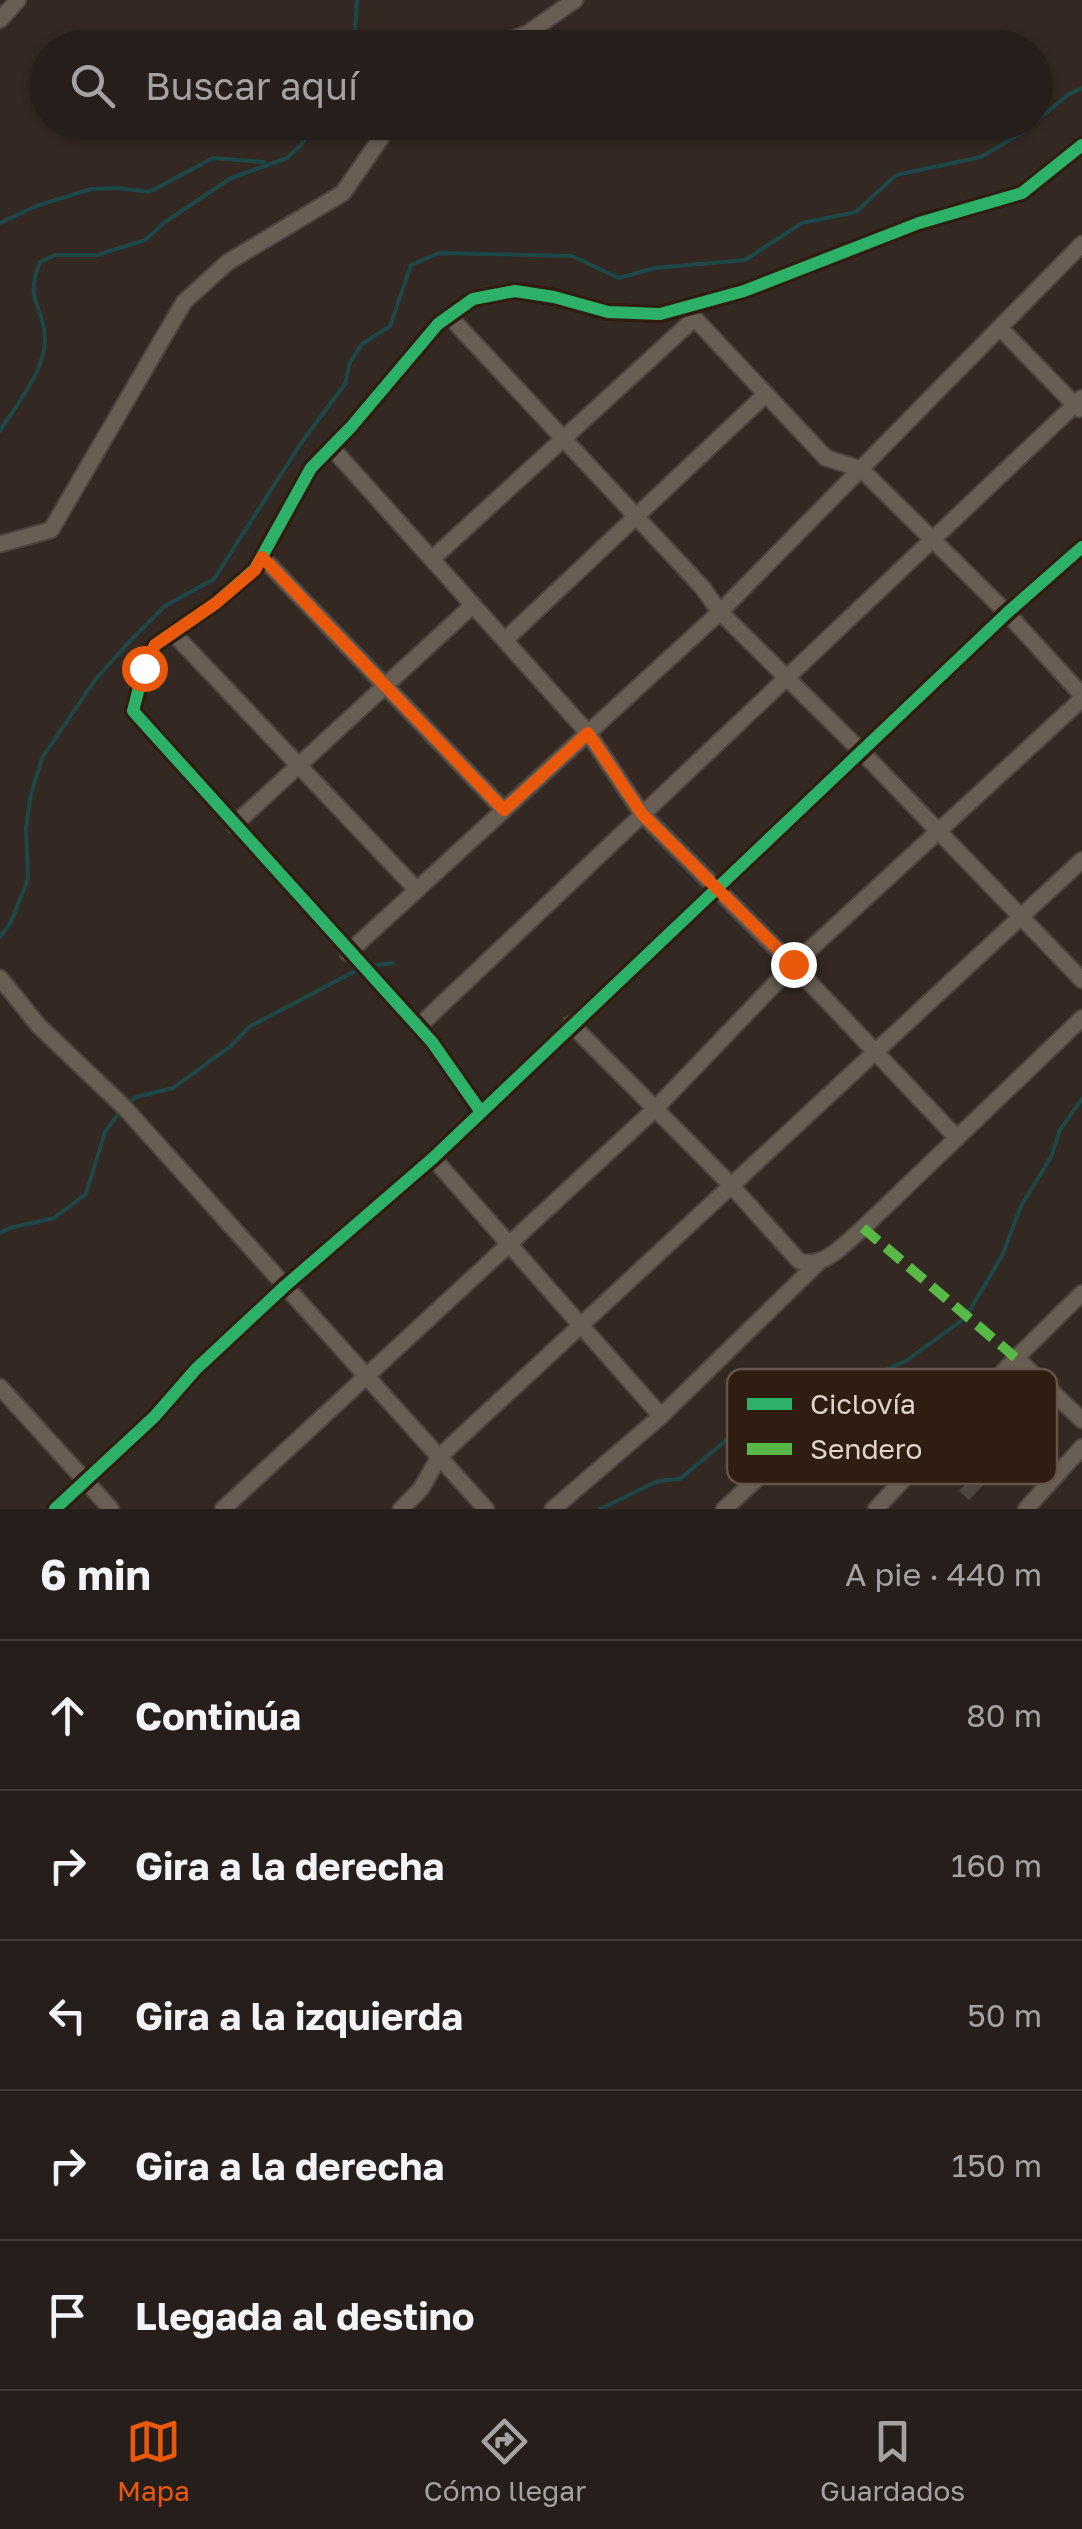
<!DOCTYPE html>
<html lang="es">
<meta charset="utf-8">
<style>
:root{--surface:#261e1a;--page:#322b27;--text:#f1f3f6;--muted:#a4a2a2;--line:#423c39;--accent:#ea580c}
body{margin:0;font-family:"Golos Text",sans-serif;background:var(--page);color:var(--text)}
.stop{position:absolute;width:30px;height:30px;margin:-22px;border:8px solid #ea580c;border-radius:50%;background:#fff}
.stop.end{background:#ea580c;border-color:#fff;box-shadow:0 2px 10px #0008}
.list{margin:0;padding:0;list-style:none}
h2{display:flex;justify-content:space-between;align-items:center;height:130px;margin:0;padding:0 40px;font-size:42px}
h2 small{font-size:32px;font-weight:400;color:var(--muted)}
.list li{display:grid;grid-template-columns:65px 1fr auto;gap:30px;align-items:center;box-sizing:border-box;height:150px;padding:0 40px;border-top:2px solid var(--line)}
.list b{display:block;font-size:38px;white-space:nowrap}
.list em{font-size:32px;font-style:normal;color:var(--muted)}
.icon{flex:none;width:55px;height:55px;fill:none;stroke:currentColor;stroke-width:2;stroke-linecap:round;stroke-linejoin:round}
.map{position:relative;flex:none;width:1082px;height:1509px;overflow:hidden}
.search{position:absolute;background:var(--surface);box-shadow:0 2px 8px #0004;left:30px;right:30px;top:30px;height:110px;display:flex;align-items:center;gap:25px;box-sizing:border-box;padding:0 35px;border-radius:55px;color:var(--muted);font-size:38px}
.sheet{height:880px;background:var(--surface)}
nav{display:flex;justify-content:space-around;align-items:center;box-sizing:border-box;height:140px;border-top:2px solid var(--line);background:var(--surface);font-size:28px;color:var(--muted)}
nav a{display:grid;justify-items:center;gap:5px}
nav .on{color:var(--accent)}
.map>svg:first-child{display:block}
</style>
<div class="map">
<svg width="1082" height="1509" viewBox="0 0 1082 1509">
<rect width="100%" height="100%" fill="#332822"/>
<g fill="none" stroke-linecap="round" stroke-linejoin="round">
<!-- stream -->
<g stroke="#1e4747" stroke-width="4">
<path d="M354 48 357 0"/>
<path d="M0 223 36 206 91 189 118 188 149 192 213 158 264 162"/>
<path d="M0 431C16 405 46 370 45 338 43 302 24 303 40 262L55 255H97L145 240 165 222 231 178 287 158 301 145 315 122"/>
<path d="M0 937 11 922 28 879 26 828 31 794 42 758 95 680 129 642 165 606 214 579 301 443 345 384 350 362 362 344 390 326 411 265 439 253 572 256 619 278 655 268 745 260 802 223 856 212 896 175 981 157 1023 132 1069 94 1082 88"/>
<path d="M368 966 393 963"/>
<path d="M129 1103 136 1097 173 1088 231 1046 249 1027 359 969"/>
<path d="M0 1233 10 1228 54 1218 86 1194 105 1132 122 1109"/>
<path d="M600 1509 658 1481 680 1479 730 1437 763 1425 785 1424 822 1386 852 1384 906 1361 965 1318 1002 1256 1021 1206 1051 1157 1060 1130 1082 1099"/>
</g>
</g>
<!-- building -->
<path fill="#4e4440" d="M1006 1441 1018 1453 1006 1464 1005 1462 969 1500 959 1491Z"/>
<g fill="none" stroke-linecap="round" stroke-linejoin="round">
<defs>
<g id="minor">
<path d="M0 20 18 0"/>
<path d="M489 48 528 33 575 0"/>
<path d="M684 307 826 458 861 469 1007 613 1082 695"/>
<path d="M449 316 702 587 720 612 862 752 1082 980"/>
<path d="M1000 328 1079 409"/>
<path d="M331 447 588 733 642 814 793 965 957 1138"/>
<path d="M0 544 51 530 184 302 228 262 343 193 392 122"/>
<path d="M262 557 504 810"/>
<path d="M432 559 694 319"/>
<path d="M173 633 417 890"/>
<path d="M505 640 766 394"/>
<path d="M234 825 473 605"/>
<path d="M348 953 720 612 1082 244"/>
<path d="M0 978 39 1026 124 1107 486 1509"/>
<path d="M571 1024 730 1184 799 1261C825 1269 845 1243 863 1228L1082 1018"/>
<path d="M418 1027 1082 398"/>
<path d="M481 1112 432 1042 133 711 144 668 155 645 216 603 255 569 311 468 351 427 438 324 473 299 515 291 554 297 608 312 660 314 744 291 919 223 1022 193 1082 145"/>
<path d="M433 1158 661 1416"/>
<path d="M1016 1358 1082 1420"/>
<path d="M0 1387 111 1509"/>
<path d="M55 1509 154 1417 196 1369 285 1286 433 1158 1007 613 1082 547"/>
<path d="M223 1509 655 1109 793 965 1082 699"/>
<path d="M401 1509 421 1489 439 1457 1082 860"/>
<path d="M553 1509 661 1416 818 1263"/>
<path d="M724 1509C755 1482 856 1380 895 1387 918 1390 933 1415 947 1432"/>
<path d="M876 1509 1016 1358 1082 1293"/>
<path d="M1026 1509 1082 1447"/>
</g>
</defs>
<!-- minor casing -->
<use href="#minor" stroke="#4d443f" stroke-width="19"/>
<!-- minor -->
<use href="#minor" stroke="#685e54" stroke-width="15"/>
<!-- quiet -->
<path stroke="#58b947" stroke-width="10" stroke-dasharray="20 10" stroke-linecap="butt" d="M863 1228 1016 1358"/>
<defs>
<g id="cycleway">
<path d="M481 1112 432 1042 133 711 144 668 155 645 216 603 255 569 311 468 351 427 438 324 473 299 515 291 554 297 608 312 660 314 744 291 919 223 1022 193 1082 145"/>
<path d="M55 1509 154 1417 196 1369 285 1286 433 1158 1007 613 1082 547"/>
</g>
</defs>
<!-- cycleway casing -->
<use href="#cycleway" stroke="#2f1d12" stroke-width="19"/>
<!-- cycleway -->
<use href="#cycleway" stroke="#2db169" stroke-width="12"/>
</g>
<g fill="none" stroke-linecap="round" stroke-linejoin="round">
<!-- route -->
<path stroke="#ea580c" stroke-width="12" d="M144 668 155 645 216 603 255 570 262 557 504 810 588 733 642 814 793 964"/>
</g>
<!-- legend -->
<rect x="727" y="1369" width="330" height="115" rx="15" fill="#2f1d12" stroke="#64544a" stroke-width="2.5"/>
<rect x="747" y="1398" width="45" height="12" fill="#2db169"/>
<rect x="747" y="1443" width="45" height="12" fill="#58b947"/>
<g font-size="28" fill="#e0d3cc">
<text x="810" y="1414">Ciclovía</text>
<text x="810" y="1459">Sendero</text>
</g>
</svg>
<div class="stop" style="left:144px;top:668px"></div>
<div class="stop end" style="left:793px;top:964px"></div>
<div class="search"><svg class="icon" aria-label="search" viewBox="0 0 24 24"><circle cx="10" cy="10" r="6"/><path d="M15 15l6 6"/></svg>Buscar aquí</div>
</div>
<section class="sheet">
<h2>6 min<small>A pie · 440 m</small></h2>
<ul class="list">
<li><svg class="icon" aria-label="ahead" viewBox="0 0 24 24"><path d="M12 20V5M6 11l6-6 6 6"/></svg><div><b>Continúa</b></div><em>80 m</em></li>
<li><svg class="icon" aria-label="right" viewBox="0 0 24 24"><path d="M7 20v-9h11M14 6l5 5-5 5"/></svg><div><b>Gira a la derecha</b></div><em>160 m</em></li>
<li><svg class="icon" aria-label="left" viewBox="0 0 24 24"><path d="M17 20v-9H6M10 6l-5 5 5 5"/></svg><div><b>Gira a la izquierda</b></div><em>50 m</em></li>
<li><svg class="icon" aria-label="right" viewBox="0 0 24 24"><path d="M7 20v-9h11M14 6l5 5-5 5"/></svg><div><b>Gira a la derecha</b></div><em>150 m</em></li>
<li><svg class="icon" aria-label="arrive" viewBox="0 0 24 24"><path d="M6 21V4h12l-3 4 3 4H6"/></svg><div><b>Llegada al destino</b></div></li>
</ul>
</section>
<nav>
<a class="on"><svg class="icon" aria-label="map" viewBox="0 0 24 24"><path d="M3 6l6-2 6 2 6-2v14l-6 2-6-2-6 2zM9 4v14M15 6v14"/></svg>Mapa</a>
<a><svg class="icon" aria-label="directions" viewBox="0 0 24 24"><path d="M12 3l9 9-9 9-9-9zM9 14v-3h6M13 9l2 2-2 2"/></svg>Cómo llegar</a>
<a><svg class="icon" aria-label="saved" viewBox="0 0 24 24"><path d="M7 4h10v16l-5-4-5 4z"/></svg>Guardados</a>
</nav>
